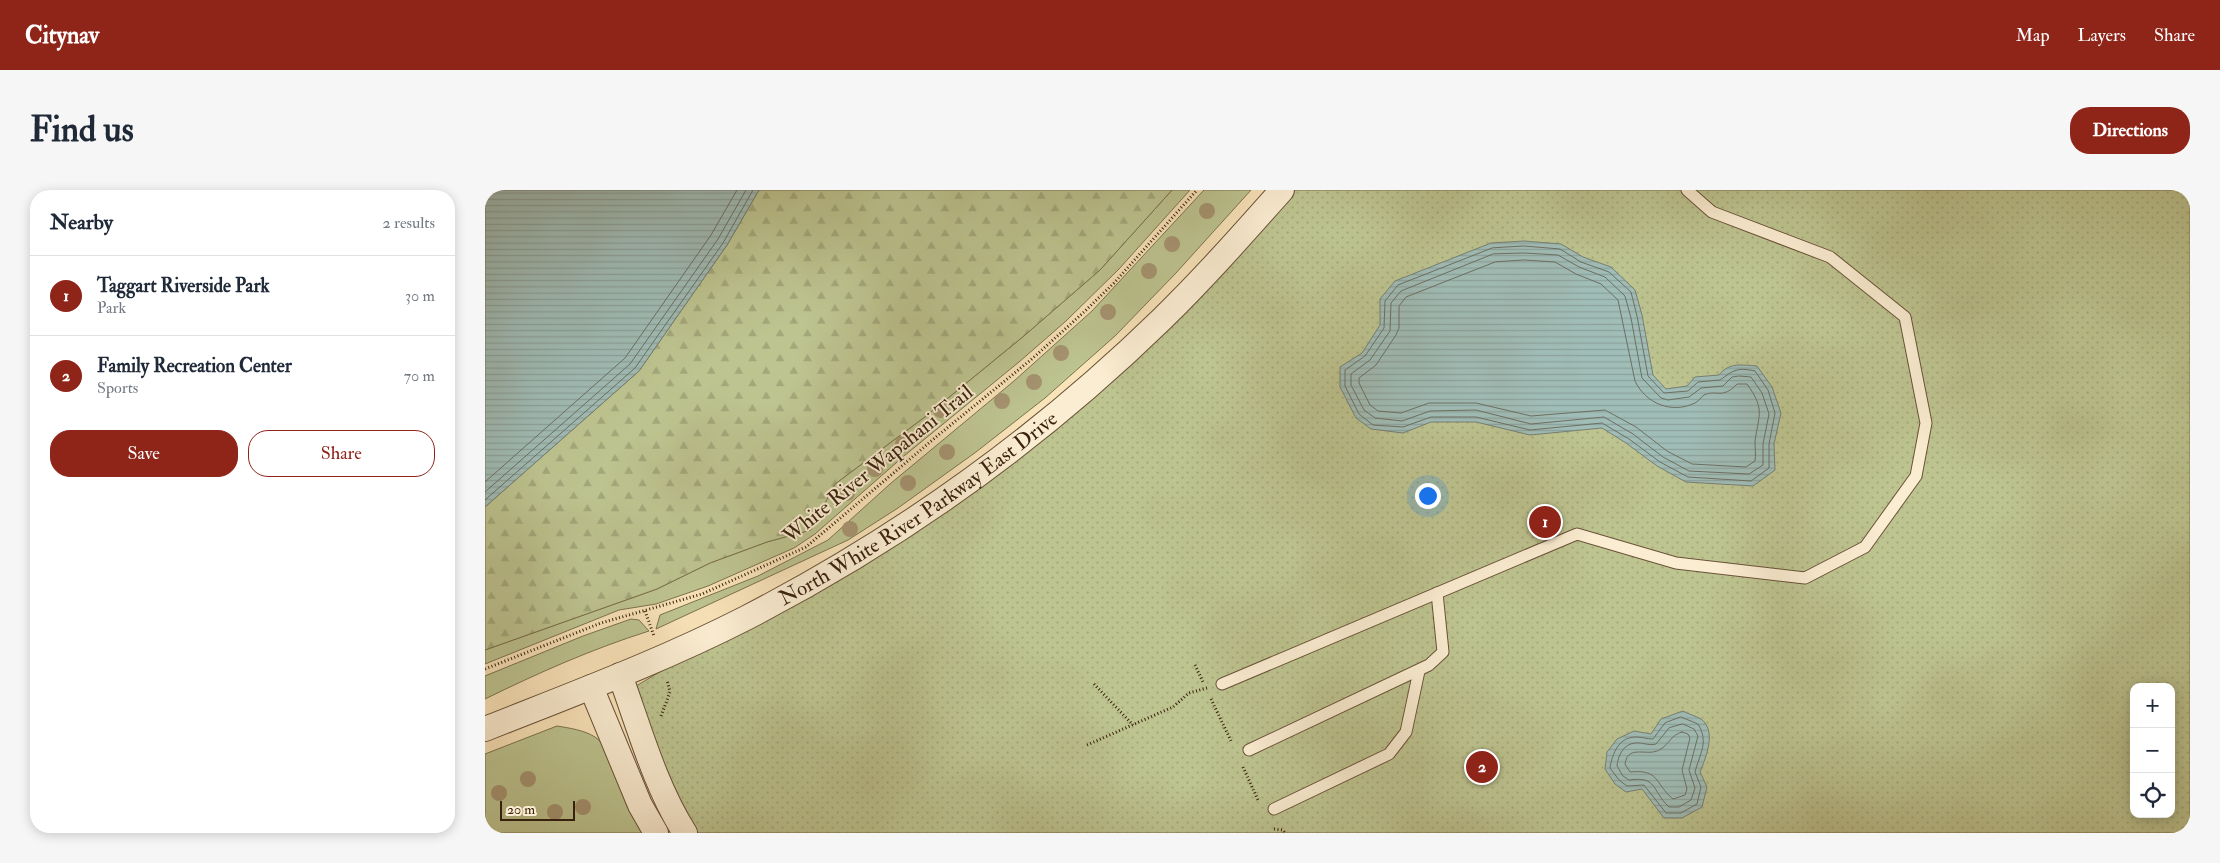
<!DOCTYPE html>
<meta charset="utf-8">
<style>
:root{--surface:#fff;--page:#f6f6f7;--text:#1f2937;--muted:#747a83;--line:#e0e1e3;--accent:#8f2418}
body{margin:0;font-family:"IM FELL Double Pica",serif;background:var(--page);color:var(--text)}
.controls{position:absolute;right:15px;bottom:15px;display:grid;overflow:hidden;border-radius:10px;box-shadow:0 2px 12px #0003}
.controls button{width:45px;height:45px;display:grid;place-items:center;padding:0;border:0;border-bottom:1px solid var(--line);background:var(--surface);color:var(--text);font:25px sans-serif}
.scale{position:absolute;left:15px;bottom:12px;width:75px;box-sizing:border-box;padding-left:5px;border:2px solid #3a210d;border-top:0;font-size:14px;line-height:18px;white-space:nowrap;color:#3a210d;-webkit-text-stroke:4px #fbedd2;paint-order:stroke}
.you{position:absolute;left:942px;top:305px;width:18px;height:18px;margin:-12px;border:4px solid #fff;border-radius:50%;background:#1a73e8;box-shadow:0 0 0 8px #1a73e833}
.badge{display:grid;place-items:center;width:32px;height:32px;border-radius:50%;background:var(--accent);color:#fff;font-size:16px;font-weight:700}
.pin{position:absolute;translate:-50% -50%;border:2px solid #fff;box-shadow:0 1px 5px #0006}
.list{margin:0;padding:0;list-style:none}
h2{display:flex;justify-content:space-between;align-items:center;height:65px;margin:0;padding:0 20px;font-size:21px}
h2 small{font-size:16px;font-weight:400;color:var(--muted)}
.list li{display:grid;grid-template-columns:32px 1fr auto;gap:15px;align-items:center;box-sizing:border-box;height:80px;padding:0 20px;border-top:1px solid var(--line)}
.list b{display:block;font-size:19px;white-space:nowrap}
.list p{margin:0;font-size:16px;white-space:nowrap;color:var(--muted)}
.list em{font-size:16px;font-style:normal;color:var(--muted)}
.actions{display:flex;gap:10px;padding:15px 20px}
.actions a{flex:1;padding:11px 0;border:1px solid var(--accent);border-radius:20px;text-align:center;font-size:18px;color:var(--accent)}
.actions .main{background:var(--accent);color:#fff}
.icon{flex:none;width:28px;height:28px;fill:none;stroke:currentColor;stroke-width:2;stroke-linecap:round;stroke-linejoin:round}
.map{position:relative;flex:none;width:1705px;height:643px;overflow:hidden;border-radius:20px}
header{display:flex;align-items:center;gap:30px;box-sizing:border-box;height:70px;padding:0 25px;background:var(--accent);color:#fff}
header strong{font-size:24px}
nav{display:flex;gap:28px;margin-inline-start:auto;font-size:18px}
.intro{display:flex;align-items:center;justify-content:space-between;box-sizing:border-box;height:120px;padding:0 30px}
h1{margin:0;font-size:35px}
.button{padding:12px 22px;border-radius:20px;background:var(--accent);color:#fff;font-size:18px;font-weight:700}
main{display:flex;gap:30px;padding:0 30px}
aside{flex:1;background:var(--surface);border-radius:20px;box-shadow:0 2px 12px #0003}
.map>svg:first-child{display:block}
</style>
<header>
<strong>Citynav</strong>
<nav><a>Map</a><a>Layers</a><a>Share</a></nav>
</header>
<div class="intro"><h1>Find us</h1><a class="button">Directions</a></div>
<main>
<aside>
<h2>Nearby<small>2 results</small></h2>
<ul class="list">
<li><span class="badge">1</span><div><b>Taggart Riverside Park</b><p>Park</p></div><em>30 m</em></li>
<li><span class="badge">2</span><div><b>Family Recreation Center</b><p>Sports</p></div><em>70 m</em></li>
</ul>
<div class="actions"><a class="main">Save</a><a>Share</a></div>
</aside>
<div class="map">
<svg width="1705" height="643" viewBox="0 0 1705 643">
<defs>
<pattern id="forest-firs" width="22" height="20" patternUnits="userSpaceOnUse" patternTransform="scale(1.25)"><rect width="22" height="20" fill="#bdc490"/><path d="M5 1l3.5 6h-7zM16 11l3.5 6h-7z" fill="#a3a87b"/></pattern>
<pattern id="park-dots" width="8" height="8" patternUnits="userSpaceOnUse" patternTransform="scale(1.25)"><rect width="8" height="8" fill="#bdc490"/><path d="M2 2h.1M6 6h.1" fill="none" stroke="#a3a87b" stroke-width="1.8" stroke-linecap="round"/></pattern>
<pattern id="water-rules" width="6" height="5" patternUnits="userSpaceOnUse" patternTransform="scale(1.25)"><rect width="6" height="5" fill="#a0bdb7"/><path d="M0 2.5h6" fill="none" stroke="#8ba29c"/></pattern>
</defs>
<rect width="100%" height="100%" fill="#f9e3b9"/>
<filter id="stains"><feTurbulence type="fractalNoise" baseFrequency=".004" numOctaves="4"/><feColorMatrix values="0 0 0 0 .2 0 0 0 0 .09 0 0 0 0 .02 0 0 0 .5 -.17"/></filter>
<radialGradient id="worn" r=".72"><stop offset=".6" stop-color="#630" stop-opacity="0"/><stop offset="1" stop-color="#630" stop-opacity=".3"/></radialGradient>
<!-- green -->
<g fill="#bdc490" stroke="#7c724e">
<path d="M687 0H705L634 79 581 131 534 172 419 266 330 344 309 358 223 396 171 414 134 420 0 474V460L172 399 225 373 282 352 325 340 350 294 441 226 540 145 615 80Z"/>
<path d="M719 0H766L691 83 630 146 560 208 491 262 413 318 363 350 171 439 175 425 273 386 343 350 405 294 529 191 607 121Z"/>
<path d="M146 429 154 430 164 441C107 459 53 483 0 509V486L98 446Z"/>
<path d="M72 536C84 538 99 540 110 547 129 559 151 620 162 643H0V564Z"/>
</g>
<!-- forest -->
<path fill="url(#forest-firs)" stroke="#7c724e" d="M274 0H687L615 80 540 145 441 226 350 294 326 340 282 352 225 373 172 399 0 460V317L154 181 242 55Z"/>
<!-- park -->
<path fill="url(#park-dots)" stroke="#7c724e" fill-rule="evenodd" d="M798 0H1705V643H199L141 502 295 410 534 254ZM1649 497H1686V624H1649Z"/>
<!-- water -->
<g fill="url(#water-rules)" stroke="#777f73">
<path d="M0 0H274L242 55 154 181 0 317Z"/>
<path d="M1039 51 1076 54 1098 67 1126 77 1150 100 1157 125 1168 185 1181 199 1202 196 1210 187 1234 185C1244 172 1257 175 1272 176L1287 197 1296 223 1289 254 1290 280 1268 296 1201 292 1172 276 1141 253 1117 238 1045 245 991 232H946L918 243 886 239 871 228 855 197V177L877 163 895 135V109L910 91 1006 53Z"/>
<path d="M1198 521C1203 524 1211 526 1216 529 1232 541 1221 567 1215 582L1222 597 1217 617 1197 628H1179L1157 599 1141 602 1130 594 1120 579 1122 562 1132 549 1149 541 1166 544 1176 529Z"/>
</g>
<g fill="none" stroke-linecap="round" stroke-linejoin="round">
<!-- shore -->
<g stroke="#6d6f62" stroke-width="1">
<path d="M1039 56 1075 59 1096 72 1124 82 1146 102 1152 126 1163 186 1179 203 1203 201 1213 192 1235 190C1249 180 1252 177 1270 181L1283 200 1290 223 1284 254V278L1266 291 1203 287 1175 272 1144 249 1117 233 1045 240 991 227H946L918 237 888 235 874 224 860 196V180L880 166 899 138 900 111 913 95 1007 58Z"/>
<path d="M1039 63 1073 65 1094 77 1120 87 1140 106 1146 128 1157 188 1176 208 1183 210 1204 207 1216 198 1238 196 1247 187 1254 186 1266 187 1277 203 1284 224 1278 254V275L1264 284 1204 281 1178 267 1148 244 1119 227 1046 234 991 220 945 221 917 231 890 228 879 220 866 195V184L885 170 905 141 906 113 916 101 1008 64Z"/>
<path d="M1039 70 1070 72 1091 84 1116 94 1133 110 1150 191C1161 214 1187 224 1210 213 1214 211 1216 207 1219 205 1232 199 1237 210 1252 194H1262C1280 219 1274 224 1270 251 1270 258 1271 265 1270 271L1261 277 1207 274 1182 261 1151 237 1120 220 1046 226 991 213H944L916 223 893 221 885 215 874 193V188L891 175 911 145 914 138V116L921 107 1010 72Z"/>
<path d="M0 292 140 168 226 45 252 0"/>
<path d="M0 302 145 174 233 49 261 0"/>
<path d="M0 310 150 178 238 53 268 0"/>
<path d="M1196 527 1213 534C1224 552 1215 563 1210 582L1216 597 1212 614 1196 623H1181L1159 595 1142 596 1134 590 1125 578C1127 564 1134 546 1152 547 1157 547 1162 549 1168 549L1180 533Z"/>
<path d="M1198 534 1209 539 1213 546 1204 580 1210 598 1206 610 1194 617H1184C1166 600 1173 586 1144 590L1138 586 1132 576C1133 566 1138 554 1150 553 1157 552 1163 556 1171 554L1184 538Z"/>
<path d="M1197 542 1203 544 1205 548 1197 580 1202 599 1200 605 1188 609C1169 593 1175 579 1145 582L1140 574C1143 553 1164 568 1176 559 1185 553 1186 545 1197 542Z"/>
</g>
<defs>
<g id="service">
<path d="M737 494 1092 344 1191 373 1320 388 1380 357 1431 286 1441 233 1420 127 1345 67 1227 22 1202 0"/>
<path d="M764 560 944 475 958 462 952 403"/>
<path d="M789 619 904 564 921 542 934 481"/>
</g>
<g id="minor">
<path d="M135 485C154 537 170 596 200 643"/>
<path d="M106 497 155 615 171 643"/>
<path id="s1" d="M0 539C88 504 177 471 261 428 414 349 554 249 677 129 719 88 758 44 797 0"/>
</g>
</defs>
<!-- service casing -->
<use href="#service" stroke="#6a5238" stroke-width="13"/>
<!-- minor casing -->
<use href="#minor" stroke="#6a5238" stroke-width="26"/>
<!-- path -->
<g stroke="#3a210d" stroke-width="3" stroke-dasharray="1 2.5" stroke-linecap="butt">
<path d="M160 421 169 446"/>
<path d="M710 475 718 492"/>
<path d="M0 479 116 433 217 404 321 357 451 247 548 168 599 122 629 93 712 0"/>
<path d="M609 494 648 535"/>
<path d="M726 509 747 553"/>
<path d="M176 526 185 502 182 490"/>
<path d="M602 555 688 517 704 503 722 498"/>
<path d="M758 577 773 610"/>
<path d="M789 639 798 640 800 643"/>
</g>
<!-- service -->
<use href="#service" stroke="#fbedd2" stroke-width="11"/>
<!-- minor -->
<use href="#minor" stroke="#fbedd2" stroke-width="24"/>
</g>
<!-- trees -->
<g fill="#a59370">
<circle cx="722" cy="21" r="8"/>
<circle cx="687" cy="54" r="8"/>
<circle cx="664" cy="81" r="8"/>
<circle cx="623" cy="122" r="8"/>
<circle cx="576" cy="163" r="8"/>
<circle cx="549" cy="192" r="8"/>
<circle cx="517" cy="211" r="8"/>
<circle cx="456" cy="220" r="8"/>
<circle cx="418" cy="254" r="8"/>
<circle cx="462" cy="262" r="8"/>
<circle cx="390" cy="279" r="8"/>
<circle cx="423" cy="293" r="8"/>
<circle cx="362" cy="303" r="8"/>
<circle cx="365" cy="339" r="8"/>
<circle cx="43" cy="589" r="8"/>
<circle cx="14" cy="603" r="8"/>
<circle cx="98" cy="617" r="8"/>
<circle cx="70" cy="622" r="8"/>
</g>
<g text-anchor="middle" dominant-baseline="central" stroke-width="4" stroke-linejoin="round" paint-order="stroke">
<!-- street labels -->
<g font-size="21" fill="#3a210d" stroke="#fbedd2">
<text transform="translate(393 274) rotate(-39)">White River Wapahani Trail</text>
<text stroke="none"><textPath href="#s1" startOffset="488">North White River Parkway East Drive</textPath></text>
</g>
</g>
<rect width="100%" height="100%" filter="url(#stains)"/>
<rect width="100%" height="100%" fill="url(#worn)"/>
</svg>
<div class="controls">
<button>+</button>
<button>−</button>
<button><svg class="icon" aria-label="locate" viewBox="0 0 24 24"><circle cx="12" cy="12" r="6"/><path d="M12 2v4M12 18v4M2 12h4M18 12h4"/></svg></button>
</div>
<div class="scale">20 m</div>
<div class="you"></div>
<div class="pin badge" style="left:1060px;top:332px">1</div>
<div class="pin badge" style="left:997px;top:577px">2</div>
</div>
</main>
